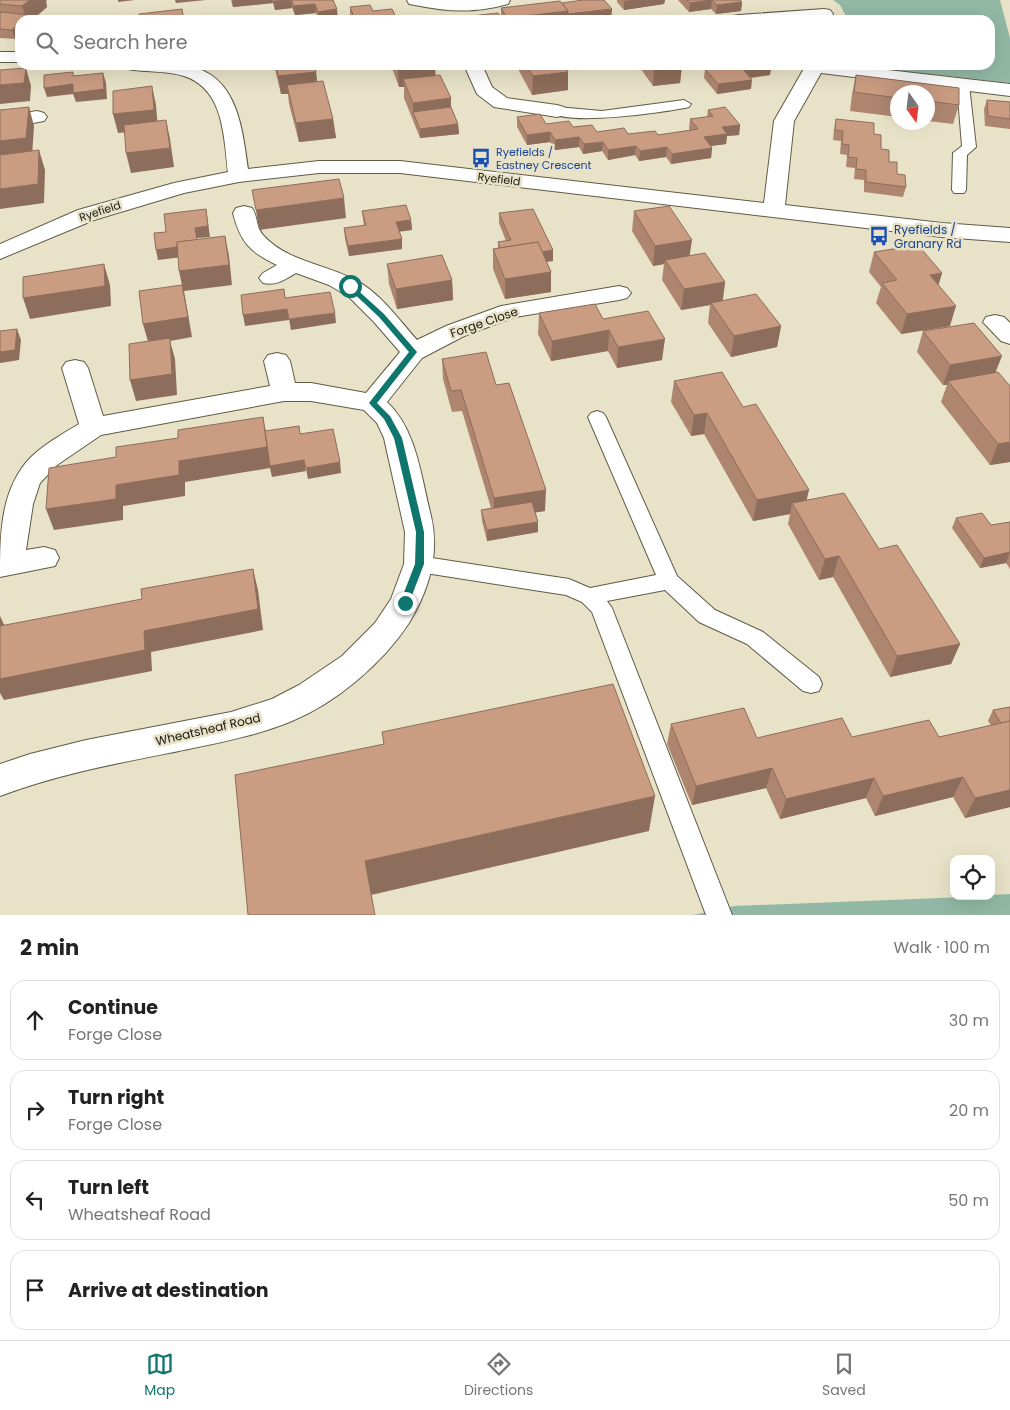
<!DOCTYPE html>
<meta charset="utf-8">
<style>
:root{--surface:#fff;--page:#f2f2f2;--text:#222;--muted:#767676;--line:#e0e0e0;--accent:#0f766e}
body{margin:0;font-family:Poppins,sans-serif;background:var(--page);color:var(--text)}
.controls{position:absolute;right:15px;bottom:15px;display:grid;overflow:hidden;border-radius:10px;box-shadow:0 5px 20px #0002}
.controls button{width:45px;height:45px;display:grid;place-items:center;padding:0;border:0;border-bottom:1px solid var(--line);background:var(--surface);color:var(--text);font:25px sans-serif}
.compass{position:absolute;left:890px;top:85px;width:45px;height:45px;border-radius:50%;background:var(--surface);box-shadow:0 5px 20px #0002;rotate:166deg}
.stop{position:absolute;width:15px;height:15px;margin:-11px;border:4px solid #0f766e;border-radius:50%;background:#fff}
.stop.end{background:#0f766e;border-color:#fff;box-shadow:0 1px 5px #0008}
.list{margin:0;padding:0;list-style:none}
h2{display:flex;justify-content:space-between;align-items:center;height:65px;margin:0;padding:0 20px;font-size:21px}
h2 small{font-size:16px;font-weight:400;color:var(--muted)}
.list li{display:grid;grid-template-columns:32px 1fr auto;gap:15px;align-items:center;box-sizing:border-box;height:80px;margin:0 10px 10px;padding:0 10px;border:1px solid var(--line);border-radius:15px}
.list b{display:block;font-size:19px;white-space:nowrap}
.list p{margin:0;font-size:16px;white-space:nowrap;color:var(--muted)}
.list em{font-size:16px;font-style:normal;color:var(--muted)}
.icon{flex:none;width:28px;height:28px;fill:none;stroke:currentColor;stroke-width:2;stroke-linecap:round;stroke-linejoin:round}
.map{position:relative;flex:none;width:1010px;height:915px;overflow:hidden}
.search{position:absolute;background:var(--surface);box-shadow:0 5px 20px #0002;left:15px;right:15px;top:15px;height:55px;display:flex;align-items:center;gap:12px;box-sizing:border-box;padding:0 18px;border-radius:15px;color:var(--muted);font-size:19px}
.sheet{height:425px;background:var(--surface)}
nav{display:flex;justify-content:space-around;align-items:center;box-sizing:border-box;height:70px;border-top:1px solid var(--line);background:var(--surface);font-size:14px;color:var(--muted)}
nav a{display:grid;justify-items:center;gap:2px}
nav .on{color:var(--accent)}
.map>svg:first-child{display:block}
</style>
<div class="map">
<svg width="1010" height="915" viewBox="0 0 1010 915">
<rect width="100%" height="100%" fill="#e8e2c8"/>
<!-- green -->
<g fill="#92b8a5">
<path d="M833 0H1000L1010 38V83L886 69 871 65H990V20H848L840 5Z"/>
<path d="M1010 894V915H693L734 906 991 896V895Z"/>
</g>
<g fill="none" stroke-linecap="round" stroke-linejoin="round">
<defs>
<g id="lane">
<path d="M963 81 969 85 976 147 967 155 966 190 964 193H954L952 190 953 153 962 146 957 85Z"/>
<path d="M684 100 691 104 689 107C667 112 563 127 550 111L557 107 602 111Z"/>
<path d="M597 411 603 413 606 417 677 576 715 610 763 632 819 677 822 684 819 691 811 693 803 691 747 644 699 622 665 590 607 601 612 608 732 915H706L592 612 582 602 566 595 419 572 412 569 409 564 412 559 419 556 569 579 590 588 656 575 588 417 591 413Z"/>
</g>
<g id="street">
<path d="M407 0H510L508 4C476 13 448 12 415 5L409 4Z"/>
<path d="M824 9 830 10 833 14 830 18 812 20H730L733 16 739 15Z"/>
<rect x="0" y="52" width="20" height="10"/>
<path d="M125 65C144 65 164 63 182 65 237 71 242 126 248 169L319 161H400L764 203 774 121 806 65H844L1010 84V96L821 73 794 121 785 205 942 223 1010 228V242L942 237 400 173H319L239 182 184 193 94 220 0 259V244L78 210 174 183 228 172C224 137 224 89 184 76 168 71 150 72 134 70L128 69Z"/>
<path d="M464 65H482L492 87 507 98 557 105 564 107 567 111 564 115 557 117 494 107 477 94Z"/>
<path d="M37 111 44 113 47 117 44 121 0 129V117Z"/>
<path d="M244 206 252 208C258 217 256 228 264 236 286 261 328 265 357 281 381 294 399 320 417 340L446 326 501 306 619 286 627 288 631 293 627 298 619 300 515 317 464 336 422 358 387 402C417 430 421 477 431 516 440 554 429 590 409 623 383 663 336 703 292 721 256 736 217 743 179 751 119 763 58 774 0 796V764L30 754 86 740 231 712 272 699 299 685 342 656 375 623 391 599 404 564 405 532 384 438 377 423 364 410 311 401H284L101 435 57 465 40 483 33 504 26 550 44 547 55 550 59 558 55 566 0 577C0 535 0 489 31 457 45 444 62 434 79 424L62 368 66 362 75 360 84 362 88 368 103 416 270 386 264 361 268 355 277 353 286 355 290 361 295 383H311L366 393 400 352 374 322 349 297 329 285 296 273C284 280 276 286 263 283L259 278 263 273 277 265C249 252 240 241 233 213L236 208Z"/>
<path d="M995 315 1004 317 1010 323V344L1001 341 983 322 986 317Z"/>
</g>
</defs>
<!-- lane casing -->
<use href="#lane" stroke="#605b45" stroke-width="2"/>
<!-- street casing -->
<use href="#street" stroke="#605b45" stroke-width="2"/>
<!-- lane -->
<use href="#lane" fill="#fff" fill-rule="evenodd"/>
<!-- street -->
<use href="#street" fill="#fff" fill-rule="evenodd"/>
</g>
<!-- wall -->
<g fill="#ae8670">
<path d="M0 0 46 1 47 7 32 20H20V35L15 39 0 38Z"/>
<path d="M231 0H333L338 19 318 20 316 13 295 15 292 8 275 10 273 3 233 7Z"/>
<path d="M617 0H665L664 4 624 10 617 2Z"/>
<path d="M678 0H740L742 2 741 11 716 14 711 9 689 12Z"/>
<path d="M562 3 612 9 611 18 597 20H471V16L501 17V8Z"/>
<path d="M350 7 396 17 436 20H352L350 16Z"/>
<path d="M274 65H314L316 72 317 82 333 119 336 138 299 142 289 104 288 94H281Z"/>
<path d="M391 65H435V76L451 98V107L458 124 459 134 420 138 404 98V87H399Z"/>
<path d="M516 65H564L568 72V90L532 95Z"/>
<path d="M638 65H682L680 83 653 86Z"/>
<path d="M705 69 770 75 750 78 751 89 717 94 704 78Z"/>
<path d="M856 75 959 88V105L953 124 928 121V92H898V117L850 111 852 94Z"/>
<path d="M987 100 1010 102V129L985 126 984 109Z"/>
<path d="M708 110 740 125 739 135 727 136 726 144 711 146 712 148 711 158 671 164 666 157 639 161 635 155 608 160 602 151 583 154 579 147 555 150 550 142 527 145 517 127V117L546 124 573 127 597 132 628 134 658 135 690 130 689 129 690 119 707 117Z"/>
<path d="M836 119 874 134 881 149 906 187 903 197 864 192V180L854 179 855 168 846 167 847 155 840 154 841 141 833 140 834 129Z"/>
<path d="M362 211 411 220 412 230 399 231 402 239V249L349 256 345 239 344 228 364 226Z"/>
<path d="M634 211 690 256 725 282 723 300 781 326 777 347 731 357 708 323 710 305 681 310 662 280 664 264 653 266 632 231Z"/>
<path d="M499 213 553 261 546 262 551 272V292L505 299 493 269V249L498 248V242L506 241 499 223Z"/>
<path d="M874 252 942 273 938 285 950 326 901 334 876 303 881 287 869 272Z"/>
<path d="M387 264 452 280 453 300 397 309 389 284Z"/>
<path d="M539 313 603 319 662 360 617 368 608 351 551 361 538 334Z"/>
<path d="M923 331 996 373 1010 462 990 465 941 402 947 385H943L917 352Z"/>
<path d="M442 359 496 385 545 511 535 512 538 532 487 541 482 521 481 510 491 508 462 411 452 412 443 379Z"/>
<path d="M674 381 743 407 807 500 879 549 960 644 951 664 890 677 833 577 819 580 788 524 790 514 753 521 704 434 691 436 671 402Z"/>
<path d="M956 518 991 525 1010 522V569L1006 563 980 568 952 528Z"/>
<path d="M1010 707V807L965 818 953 797 875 816 866 798 780 819 766 788 692 805 667 744 671 724 757 738 939 737 991 725 988 721 993 710Z"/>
</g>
<!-- shaded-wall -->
<g fill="#8d6d5b">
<path d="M30 0H47L46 1 47 7 32 20H24L26 18 22 6Z"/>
<path d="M118 0H135L118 2Z"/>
<path d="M175 0H206L176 3Z"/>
<path d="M232 0H272L273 3 233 7Z"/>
<path d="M281 0H291L292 8 275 10 273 1Z"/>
<path d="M631 0H665L664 4 624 10V1Z"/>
<path d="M712 0 711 9 689 12 690 3Z"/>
<path d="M742 2 741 11 716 14 717 5Z"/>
<path d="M315 4 316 13 295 15 293 6Z"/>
<path d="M337 9 338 19 319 20 318 12Z"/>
<path d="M612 9 611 18 597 20H507V18L568 11Z"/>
<path d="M20 23V35L15 39 12 30Z"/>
<path d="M435 65 436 83 403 79 404 87H399L398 69Z"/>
<path d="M676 65H682L680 83 653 86 654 68Z"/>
<path d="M772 65 770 75 741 79 743 69Z"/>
<path d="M26 68 31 86 30 101 0 104V85Z"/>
<path d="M316 72 318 90 287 85 288 94H281L278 76Z"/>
<path d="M568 72V90L532 95 533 76Z"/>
<path d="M103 73 106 83 107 99 76 102 73 94 47 97 44 88Z"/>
<path d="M752 80 751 89 717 94 718 84Z"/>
<path d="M152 86 156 105 158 129 118 133 113 114Z"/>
<path d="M451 98V117L413 112V103Z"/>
<path d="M29 107 34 126 32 157 0 161V141Z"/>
<path d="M333 119 336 138 299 142 296 123Z"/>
<path d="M166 120 170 139 174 167 131 173 126 153Z"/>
<path d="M458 124 459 134 420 138V129Z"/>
<path d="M740 125 739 135 727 136 726 144 703 147 704 137 722 127Z"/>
<path d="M550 132V142L527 145V135Z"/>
<path d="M579 137V147L555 150V140Z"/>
<path d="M603 142 602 151 583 154 584 144Z"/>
<path d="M636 146 635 155 608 160V150Z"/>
<path d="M667 147 666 157 639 161 640 151Z"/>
<path d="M712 148 711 158 671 164 672 154Z"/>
<path d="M39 150 45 170 44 203 0 209V189Z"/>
<path d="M344 198 346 218 259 230 256 210Z"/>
<path d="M206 209 210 237 197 238 199 255 158 260 156 250 195 228Z"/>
<path d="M411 220 412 230 397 232 396 222Z"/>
<path d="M225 236 229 256 232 285 184 291 192 337 170 341 175 359 177 395 136 401 130 380 149 345 143 324 183 290 179 271Z"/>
<path d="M402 239V249L349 256 348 246Z"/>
<path d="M692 240 689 260H665L664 264 653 266 655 246Z"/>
<path d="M553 250V261L504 267V257Z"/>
<path d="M104 264 110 285 111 306 30 319 23 298Z"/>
<path d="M551 272V292L505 299V279Z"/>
<path d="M942 273 936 294 930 275Z"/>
<path d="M452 280 453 300 397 309 396 289Z"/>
<path d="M725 282 722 303H711L710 305 681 310 684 289Z"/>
<path d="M956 306 950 326 901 334 907 314Z"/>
<path d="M287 309 289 320 245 326 243 315Z"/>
<path d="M335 313 336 323 291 330 289 319Z"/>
<path d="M781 326 777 347 731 357 734 336Z"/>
<path d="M17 329 21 340 19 360 0 363V352Z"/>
<path d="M609 330 608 351 551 361 552 341Z"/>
<path d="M665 339 662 360 617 368 618 347Z"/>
<path d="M1002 356 994 376 948 381 947 385H943L950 365Z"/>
<path d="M707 413 704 434 691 436 694 415Z"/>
<path d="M263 417 267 437 304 460 306 471 272 477 270 468 185 482V496L123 506V520L54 530 46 509 116 485 179 461Z"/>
<path d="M1010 442V462L990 465 998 444Z"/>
<path d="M340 462 341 473 308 479 306 468Z"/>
<path d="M546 490 545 511 494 519V498Z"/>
<path d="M809 490 804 511 792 503 790 514 753 521 757 500Z"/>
<path d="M538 522V532L487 541V530Z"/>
<path d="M1010 552 1006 563 980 568 984 558Z"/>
<path d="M839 556 833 577 819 580 825 559Z"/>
<path d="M253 569 258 590 263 630 151 652 152 671 4 700 0 693V669L144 631Z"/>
<path d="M0 616 7 631 0 634Z"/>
<path d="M960 644 951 664 890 677 897 656Z"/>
<path d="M772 768 766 788 692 805 696 786Z"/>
<path d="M963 777 953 797 875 816 883 796Z"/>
<path d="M874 778 866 798 780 819 786 799Z"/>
<path d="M1010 790V807L965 818 975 798Z"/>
<path d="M655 796 649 831 371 895 365 861Z"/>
</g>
<!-- building -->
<g fill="#ca9c82" stroke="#8d6d5b">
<path d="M0 0H30L22 6 0 4Z"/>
<path d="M292 0H333L337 9 318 12 315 4 293 6Z"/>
<path d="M583 0H604L612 9 568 14V11L562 3Z"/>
<path d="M687 0H712L690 3Z"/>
<path d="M712 0H740L742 2 717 5Z"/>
<path d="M560 1 568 11 507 18 501 8Z"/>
<path d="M370 5 373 11 392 9 396 17 434 16 436 20H377L376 19 355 20 350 7Z"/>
<path d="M182 9 184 20H139V14Z"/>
<path d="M0 12 30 15 24 20H20V23L12 30 0 29Z"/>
<path d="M498 13 503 20H474L471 16Z"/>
<path d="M762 18 764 20H743Z"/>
<path d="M276 65H314L316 72 278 76Z"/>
<path d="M396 65H433L398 69Z"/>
<path d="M526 65H564L568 72 533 76Z"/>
<path d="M653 65H676L654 68Z"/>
<path d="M734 65H772L743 69 752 80 718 84 705 69Z"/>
<path d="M26 68 24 83 0 85V70Z"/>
<path d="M73 72V76L103 73 104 89 73 93V84L44 88V75Z"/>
<path d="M440 75 451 98 413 103 403 79Z"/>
<path d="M856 75 959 88V105L928 101V92H898V98L854 92Z"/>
<path d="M323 81 333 119 296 123 287 85Z"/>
<path d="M152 86 154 110 113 114V91Z"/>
<path d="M987 100 1010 102V119L988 116Z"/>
<path d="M29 107 26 138 0 141V110Z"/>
<path d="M451 107 458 124 420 129 413 112Z"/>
<path d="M725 107 740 125 722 127 727 134 704 137 712 148 672 154 667 147 640 151 636 146 608 150 603 142 584 144 579 137 555 140 550 132 527 135 517 117 540 114 546 124 569 121 573 127 592 125 597 132 624 128 628 134 655 131 658 135 698 129 690 119 713 116 708 110Z"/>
<path d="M836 119 874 123V134L881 135V149L889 150V162H897V174L905 175 906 187 866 182V170L856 169 857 158 848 157 849 145 842 144 843 131 835 130Z"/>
<path d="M166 120 170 148 126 153 124 125Z"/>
<path d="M39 150 38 184 0 189V155Z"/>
<path d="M339 179 344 198 256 210 252 190Z"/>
<path d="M406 205 411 220 396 222 402 239 348 246 344 228 366 225 362 211Z"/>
<path d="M669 206 692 240 655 246 634 211Z"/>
<path d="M206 209 208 226 195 228 197 240 177 242V247L156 250 154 233 166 232 164 214Z"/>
<path d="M533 209 553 250 542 252 538 242 500 248 498 242 511 240 499 213Z"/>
<path d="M225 236 229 265 179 271 177 242Z"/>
<path d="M538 242 551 272 505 279 493 249Z"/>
<path d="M918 245 942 273 930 275 956 306 907 314 882 283 897 280 874 252Z"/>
<path d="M705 253 725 282 684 289 665 260Z"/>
<path d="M442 255 452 280 396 289 387 264Z"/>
<path d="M104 264 105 286 23 298V277Z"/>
<path d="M182 285 188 317 143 324 139 291Z"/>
<path d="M284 289 285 298 330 292 335 313 289 319 287 309 243 315 241 295Z"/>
<path d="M756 294 781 326 734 336 711 303Z"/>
<path d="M595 304 603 319 648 311 665 339 618 347 609 330 552 341 539 313Z"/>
<path d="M974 323 1002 356 950 365 923 331Z"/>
<path d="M17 329 15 350 0 352V331Z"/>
<path d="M170 338 172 374 130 380 129 344Z"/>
<path d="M486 352 496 385 509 383 546 490 494 498 461 390 451 391 442 359Z"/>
<path d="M722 372 743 407 756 404 809 490 757 500 707 413 694 415 674 381Z"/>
<path d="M998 372 1010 386V442L998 444 948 381Z"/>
<path d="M263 417 267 447 179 461V475L116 485V499L46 509 49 468 116 457V447L178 438V430Z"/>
<path d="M299 426 300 434 333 429 340 462 306 468 304 460 270 466 265 431Z"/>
<path d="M844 493 879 549 897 545 960 644 897 656 839 556 825 559 792 503Z"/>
<path d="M532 502 538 522 487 530 481 510Z"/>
<path d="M982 513 991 525 1010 522V552L984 558 956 518Z"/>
<path d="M253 569 258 609 144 631 145 650 0 679V626L142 599 141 589Z"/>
<path d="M613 684 655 796 365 861 375 915H248L235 775 384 744 382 732Z"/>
<path d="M1010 707V721L1001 723 993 710Z"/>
<path d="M744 708 757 738 842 718 852 737 929 720 939 737 1010 721V790L975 798 963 777 883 796 874 778 786 799 772 768 696 786 671 724Z"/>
</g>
<!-- route -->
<path fill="#0f766e" d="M348 285H352L384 314 417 352 377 403 390 416 402 438 424 532V564L409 603 405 607 400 603 415 564 416 532 394 438 384 419 369 403 409 352 379 317 348 288Z"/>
<!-- icons -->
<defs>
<symbol id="bus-bare" viewBox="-9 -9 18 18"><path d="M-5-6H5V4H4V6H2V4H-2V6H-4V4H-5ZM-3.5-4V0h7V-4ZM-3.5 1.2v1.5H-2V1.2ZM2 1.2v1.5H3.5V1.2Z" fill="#1a4fb4" stroke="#e8e2c8" stroke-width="2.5" paint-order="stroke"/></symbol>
</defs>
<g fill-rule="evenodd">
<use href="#bus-bare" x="467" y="144" width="28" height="28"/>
<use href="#bus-bare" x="865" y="222" width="28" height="28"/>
</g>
<g text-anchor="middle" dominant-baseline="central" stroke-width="5" stroke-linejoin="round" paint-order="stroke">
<!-- far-transit labels -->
<g font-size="11" fill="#164399" stroke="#e8e2c8" text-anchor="start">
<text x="496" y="152">Ryefields /<tspan x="496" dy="13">Eastney Crescent</tspan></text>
</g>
<!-- far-street labels -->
<g font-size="11" fill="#19170e" stroke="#e8e2c8">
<text transform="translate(499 179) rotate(7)">Ryefield</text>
<text transform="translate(100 211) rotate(-18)">Ryefield</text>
</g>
<!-- transit labels -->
<g font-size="12" fill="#164399" stroke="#e8e2c8" text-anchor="start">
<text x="894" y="229">Ryefields /<tspan x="894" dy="14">Granary Rd</tspan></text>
</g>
<!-- street labels -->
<g font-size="12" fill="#19170e" stroke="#e8e2c8">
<text transform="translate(484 322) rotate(-19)">Forge Close</text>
<text transform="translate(208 729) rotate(-13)">Wheatsheaf Road</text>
</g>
</g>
</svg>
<div class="controls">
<button><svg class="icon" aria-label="locate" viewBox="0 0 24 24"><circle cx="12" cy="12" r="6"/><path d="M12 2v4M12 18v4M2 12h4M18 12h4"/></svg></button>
</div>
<svg class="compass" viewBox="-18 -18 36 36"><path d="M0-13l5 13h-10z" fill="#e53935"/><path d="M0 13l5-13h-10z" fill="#767676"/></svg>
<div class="stop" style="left:350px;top:286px"></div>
<div class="stop end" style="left:405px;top:603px"></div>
<div class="search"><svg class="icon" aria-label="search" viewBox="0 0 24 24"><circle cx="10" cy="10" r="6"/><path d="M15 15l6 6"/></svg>Search here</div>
</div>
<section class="sheet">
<h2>2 min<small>Walk · 100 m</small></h2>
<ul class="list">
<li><svg class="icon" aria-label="ahead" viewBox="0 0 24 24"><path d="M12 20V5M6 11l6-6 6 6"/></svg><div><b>Continue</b><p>Forge Close</p></div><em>30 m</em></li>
<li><svg class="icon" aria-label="right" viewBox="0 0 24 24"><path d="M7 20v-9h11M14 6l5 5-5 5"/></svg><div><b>Turn right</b><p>Forge Close</p></div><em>20 m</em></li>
<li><svg class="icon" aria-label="left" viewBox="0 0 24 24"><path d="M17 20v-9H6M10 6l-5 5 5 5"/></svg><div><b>Turn left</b><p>Wheatsheaf Road</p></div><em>50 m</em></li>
<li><svg class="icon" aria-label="arrive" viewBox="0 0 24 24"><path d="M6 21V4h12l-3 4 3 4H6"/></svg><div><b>Arrive at destination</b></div></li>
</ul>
</section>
<nav>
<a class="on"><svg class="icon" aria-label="map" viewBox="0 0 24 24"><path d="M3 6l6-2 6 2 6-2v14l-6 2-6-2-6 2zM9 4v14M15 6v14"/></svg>Map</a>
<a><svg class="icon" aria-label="directions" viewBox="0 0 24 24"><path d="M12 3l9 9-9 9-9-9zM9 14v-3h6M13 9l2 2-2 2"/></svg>Directions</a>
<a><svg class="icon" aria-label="saved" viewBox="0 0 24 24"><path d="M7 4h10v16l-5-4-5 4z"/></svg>Saved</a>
</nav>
